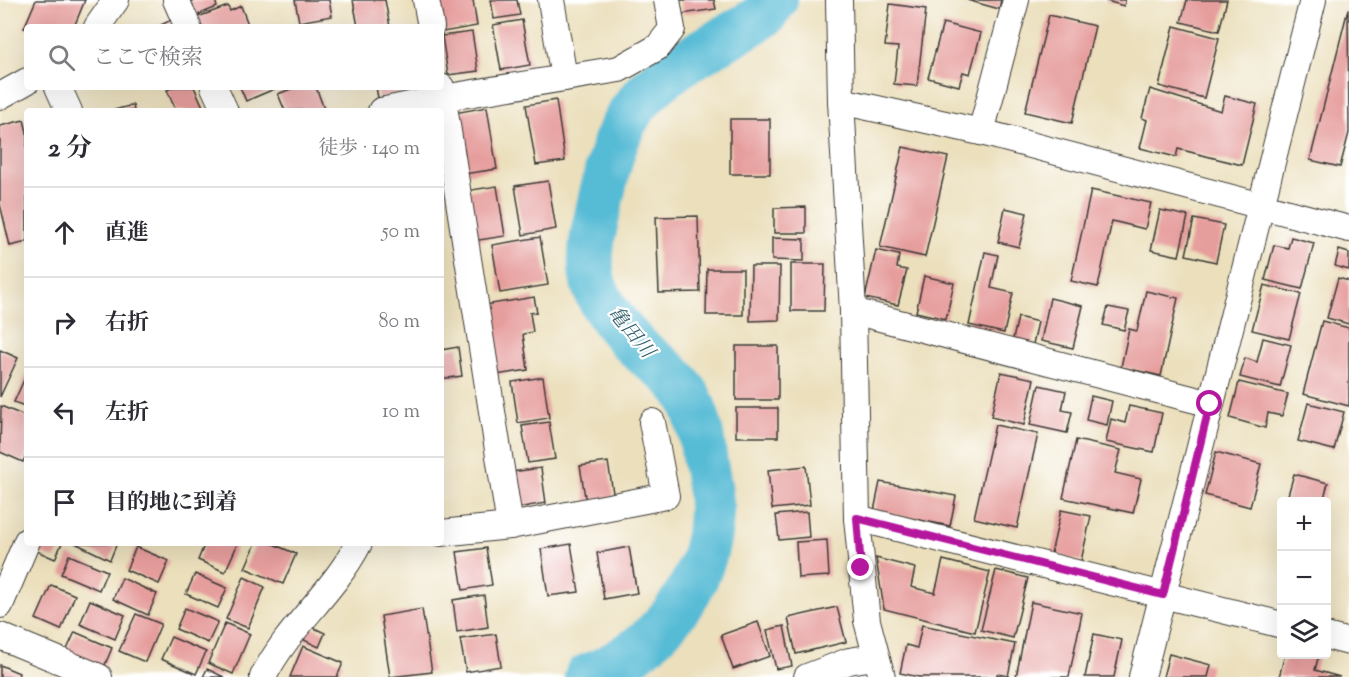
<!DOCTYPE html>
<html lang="ja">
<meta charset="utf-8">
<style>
:root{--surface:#fff;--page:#f7f7f7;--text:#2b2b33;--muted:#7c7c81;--line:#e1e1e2}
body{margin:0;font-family:"Sorts Mill Goudy","Noto Serif JP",serif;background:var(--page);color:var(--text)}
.controls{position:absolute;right:18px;bottom:18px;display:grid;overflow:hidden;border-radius:6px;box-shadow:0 6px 24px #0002}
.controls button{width:54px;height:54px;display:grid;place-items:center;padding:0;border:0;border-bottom:2px solid var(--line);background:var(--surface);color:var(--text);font:30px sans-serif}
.stop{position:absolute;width:18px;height:18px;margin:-14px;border:4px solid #b5179e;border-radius:50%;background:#fff}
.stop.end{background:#b5179e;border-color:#fff;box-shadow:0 2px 6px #0008}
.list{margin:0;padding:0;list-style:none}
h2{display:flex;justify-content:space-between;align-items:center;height:78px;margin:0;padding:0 24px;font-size:26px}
h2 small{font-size:20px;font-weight:400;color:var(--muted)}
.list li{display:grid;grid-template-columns:39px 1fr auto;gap:18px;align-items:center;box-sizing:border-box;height:90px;padding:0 24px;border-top:2px solid var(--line)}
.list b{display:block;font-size:22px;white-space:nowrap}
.list em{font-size:20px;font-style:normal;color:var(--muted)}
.icon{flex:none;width:33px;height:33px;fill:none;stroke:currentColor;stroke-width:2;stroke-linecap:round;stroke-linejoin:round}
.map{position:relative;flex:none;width:1349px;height:677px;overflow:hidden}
.search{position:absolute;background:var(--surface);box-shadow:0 6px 24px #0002;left:24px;top:24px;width:420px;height:66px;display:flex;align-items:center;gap:15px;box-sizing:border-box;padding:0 21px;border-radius:6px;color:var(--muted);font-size:22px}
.panel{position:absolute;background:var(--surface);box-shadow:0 6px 24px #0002;left:24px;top:108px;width:420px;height:438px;border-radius:6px}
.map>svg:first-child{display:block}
</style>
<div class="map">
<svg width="1349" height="677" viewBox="0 0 1349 677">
<rect width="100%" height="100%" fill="#fff"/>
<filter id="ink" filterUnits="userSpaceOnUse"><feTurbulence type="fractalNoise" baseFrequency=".0167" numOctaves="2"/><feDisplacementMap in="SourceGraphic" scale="12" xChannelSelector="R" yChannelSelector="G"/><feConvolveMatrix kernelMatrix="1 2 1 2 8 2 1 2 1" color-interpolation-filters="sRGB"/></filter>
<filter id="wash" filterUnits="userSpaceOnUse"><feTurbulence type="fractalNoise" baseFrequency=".008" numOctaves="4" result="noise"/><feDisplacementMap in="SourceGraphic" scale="24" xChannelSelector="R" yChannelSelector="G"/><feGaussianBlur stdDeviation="1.35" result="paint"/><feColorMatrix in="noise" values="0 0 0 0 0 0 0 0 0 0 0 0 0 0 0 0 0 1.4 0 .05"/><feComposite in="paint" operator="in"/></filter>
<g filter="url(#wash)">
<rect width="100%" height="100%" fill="#ebdfbc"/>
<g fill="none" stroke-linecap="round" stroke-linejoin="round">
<!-- river -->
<path stroke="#57bbd5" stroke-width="46" d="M587 677C656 650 708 589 711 513 712 497 708 479 705 463 702 439 699 415 687 394 675 374 654 363 637 347 622 332 603 309 595 288 586 264 593 232 599 207 606 176 612 141 630 113 658 70 711 48 753 22L765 14 775 0"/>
</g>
<g id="blocks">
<!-- building -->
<g fill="#e69e9d">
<path d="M36 0H85L74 27H27V29L24 28Z"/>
<path d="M189 0H215L217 7 195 16Z"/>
<path d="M295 0H329L332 16 299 22Z"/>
<path d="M353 0H385L390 27H358Z"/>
<path d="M438 0H473L477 26 443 32Z"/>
<path d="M491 0H517L520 15 494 19Z"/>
<path d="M680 0H714L716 9 682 14Z"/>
<path d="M967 0H1001L999 9Z"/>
<path d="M1103 0H1125L1124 6Z"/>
<path d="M1187 0H1227L1219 31 1181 22Z"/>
<path d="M890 4 926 9 917 86 894 84 898 47 885 46Z"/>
<path d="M228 6 230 11 241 6 249 27H198L195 18Z"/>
<path d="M1348 9 1349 133 1340 167 1310 160Z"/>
<path d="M1049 15 1095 26 1072 123 1025 112Z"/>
<path d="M171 20 174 27H157Z"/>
<path d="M522 20 530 65 501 70 493 25Z"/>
<path d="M943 23 981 33 970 74 963 72 959 86 928 78Z"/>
<path d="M1174 26 1219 38 1204 98 1159 86Z"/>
<path d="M472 32 478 71 448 75 442 36Z"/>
<path d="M174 87H194L205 111H176L167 90Z"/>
<path d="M240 87H279L246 101Z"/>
<path d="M296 87H316L324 109 285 111 278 94Z"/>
<path d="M376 87H412L413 93 378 98Z"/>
<path d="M1150 89 1221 111 1225 96 1257 104 1242 165 1178 149 1176 157 1140 148 1147 120 1142 118Z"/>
<path d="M556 100 565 161 536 165 526 105Z"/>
<path d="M133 105 134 111H114V110Z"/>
<path d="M487 107 497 169 464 174 454 113Z"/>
<rect x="730" y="119" width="40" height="55"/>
<path d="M24 120 27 132V242L10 246 0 204V126Z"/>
<path d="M903 147 948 157 925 257 880 247Z"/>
<path d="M548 181 556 229 523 235 515 186Z"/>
<path d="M497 186 505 236 473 241 465 191Z"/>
<path d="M1091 190 1151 203 1145 229 1112 221 1098 287 1071 281Z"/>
<path d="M806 207V233H774V208Z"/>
<path d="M1005 208 1027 213 1019 247 998 242Z"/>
<path d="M1160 210 1188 216 1179 256 1151 250Z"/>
<path d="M698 216 700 292 659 293 656 217Z"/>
<path d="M1194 219 1224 225 1216 262 1186 255Z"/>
<path d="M540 237 548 285 500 293 492 245Z"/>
<path d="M1291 237 1314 243 1302 289 1265 280 1274 245 1288 248Z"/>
<path d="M772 238 804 239V261L772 260Z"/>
<path d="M876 250 899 255 897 268 907 270 898 305 865 298Z"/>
<path d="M1339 250 1349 253V270L1335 266Z"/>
<path d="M985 252 998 255 991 288 1013 293 1004 333 969 325Z"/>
<path d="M791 264H825L824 311H791Z"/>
<path d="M751 266H780L779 320 750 321Z"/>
<path d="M707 269H743V315H706Z"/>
<path d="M924 276 954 283 946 319 916 312Z"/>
<path d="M1338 278 1349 281V324L1327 318Z"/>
<path d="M1264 285 1301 294 1289 339 1252 330Z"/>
<path d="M1146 291 1178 298 1161 376 1121 367 1129 329 1137 331Z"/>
<path d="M534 297 537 312 530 313 533 332 523 334 528 370 496 375 485 305Z"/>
<path d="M1050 298 1083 306 1073 348 1041 341Z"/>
<path d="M1108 307 1129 311 1124 330 1103 325Z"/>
<path d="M1018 317 1038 322 1033 344 1013 339Z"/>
<path d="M1322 321 1349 328V406L1303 394Z"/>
<path d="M1263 338 1291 345 1280 387 1240 377 1245 358 1257 362Z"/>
<rect x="736" y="346" width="42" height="54"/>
<path d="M458 347 462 376 441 379V350Z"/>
<path d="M0 350 18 358 0 397Z"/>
<path d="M1001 372 1034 379 1024 425 991 417Z"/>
<path d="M27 373V407L14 402Z"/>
<path d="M543 377 549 418 518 423 512 382Z"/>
<path d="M1239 382 1288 394 1282 416 1268 413 1265 428 1230 418Z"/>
<path d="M1039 385 1066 391 1062 410 1072 412 1067 433 1030 425Z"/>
<path d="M1091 396 1112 401 1107 425 1086 420Z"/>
<path d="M1308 403 1344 412 1334 450 1298 441Z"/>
<path d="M1 406 27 417V453L23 462 0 452Z"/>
<path d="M1129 406 1162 413 1154 452 1106 442 1111 419 1125 423Z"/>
<rect x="736" y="408" width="42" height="29"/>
<path d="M549 422 555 459 528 463 522 426Z"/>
<path d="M995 425 1038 434 1017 528 974 518Z"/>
<path d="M1076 440 1121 450 1115 473 1141 479 1133 513 1063 498Z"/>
<path d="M1216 452 1261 464 1250 507 1205 495Z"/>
<path d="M608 462 614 499 586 503 580 466Z"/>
<path d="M806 466 810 505 772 509 768 470Z"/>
<path d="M541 468 546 503 517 508 512 472Z"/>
<path d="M1294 474 1328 483 1323 502H1286Z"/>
<path d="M880 482 956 496 950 526 874 511Z"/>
<path d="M1061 510 1091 516 1081 561 1051 554Z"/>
<path d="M807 512 809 537 779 540 776 515Z"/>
<path d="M827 540 829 576 798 578 796 542Z"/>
<path d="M35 543H62L55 559 32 549Z"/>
<path d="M75 543H117L110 560Z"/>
<path d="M205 543H238L225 572 198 560Z"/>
<path d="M256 543H271L296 554 283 584 245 568Z"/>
<path d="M571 544 579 592 548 596 541 549Z"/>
<path d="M136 547 169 561 159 584 126 570Z"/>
<path d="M629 547 637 593 604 599 597 553Z"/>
<path d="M486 548 492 585 463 590 457 552Z"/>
<path d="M69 555 107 571 99 590 61 574Z"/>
<path d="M876 558 915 568 911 587 935 593 943 560 990 572 975 632 884 609Z"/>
<path d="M996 570 1028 578 1013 638 981 630Z"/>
<path d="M195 574 227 588 218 608 186 594Z"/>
<path d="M244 577 265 587 248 628 226 619Z"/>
<path d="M122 578 157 594 148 615 113 599Z"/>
<path d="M51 585 75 595 61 630 36 619Z"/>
<path d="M484 595 488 627 457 632 453 600Z"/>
<path d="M90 600 125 615 115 639 80 624Z"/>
<path d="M1031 602 1082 613 1069 677H1016Z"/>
<path d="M837 607 846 642 796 654 788 618Z"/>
<path d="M185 608 218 622 208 643 176 629Z"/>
<path d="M422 609 432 672 390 677 381 616Z"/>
<path d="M136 614 161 624 145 662 119 651Z"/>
<path d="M758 622 770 656 733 669 721 635Z"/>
<path d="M225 623 250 634 233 674 208 663Z"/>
<path d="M922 625 1015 644 1008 676 997 674V677H919L900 673 906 645 917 648Z"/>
<path d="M310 626 325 633 319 647 304 640Z"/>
<path d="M784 626 792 666 776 669 767 630Z"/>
<path d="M75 632 112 648 102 672 64 656Z"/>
<path d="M496 634 501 666 466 672 460 639Z"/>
<path d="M1094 634 1122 640 1114 677H1085Z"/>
<path d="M171 637 206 652 196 674 161 659Z"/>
<path d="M303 646 343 663 337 677H290Z"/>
<path d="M1169 654 1211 665 1208 677H1163Z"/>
<path d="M1285 654H1319L1315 670 1340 677H1279Z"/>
<path d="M0 665 19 673 18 677H0Z"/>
<path d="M207 669 224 677H203Z"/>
</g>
</g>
</g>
<g filter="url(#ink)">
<use href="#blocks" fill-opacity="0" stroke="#3b3934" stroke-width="1.5"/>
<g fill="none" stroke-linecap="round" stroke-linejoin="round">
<defs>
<g id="minor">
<path d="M176 0 188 27"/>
<path d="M426 0 431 27"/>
<path d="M551 0 564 78"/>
<path d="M839 0 841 101 853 311 857 518 867 621 882 677"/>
<path d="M97 27 116 0"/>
<path d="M58 87 69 111"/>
<path d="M214 87 225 111"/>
<path d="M441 87 510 526"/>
<path d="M0 96 27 81"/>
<path d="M841 101 981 132 1349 229"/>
<path d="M381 111 443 98 619 69 658 47 672 29 667 0"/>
<path d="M981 132 1016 0"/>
<path d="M853 311 1211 404"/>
<path d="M857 518 1282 625"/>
<path d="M441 533 510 526 666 496 652 422"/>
<path d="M0 605 27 541"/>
<path d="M0 636 99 677"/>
<path d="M1326 636 1349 642"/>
<path d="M263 677C288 627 333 593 359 543"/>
<path d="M807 677 849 661 874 657"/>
<path d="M1142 677 1313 0"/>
</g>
</defs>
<!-- minor casing -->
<use href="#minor" stroke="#3b3934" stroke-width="28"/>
<!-- minor -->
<use href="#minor" stroke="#fff" stroke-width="26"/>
</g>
</g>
<g fill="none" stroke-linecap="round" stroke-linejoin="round" filter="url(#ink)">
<!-- route -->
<path stroke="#b5179e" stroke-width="8" d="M861 568 857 518 1163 595 1210 404"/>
</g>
<g text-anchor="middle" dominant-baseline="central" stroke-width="4.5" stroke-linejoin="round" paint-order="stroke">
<!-- water labels -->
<g font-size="20" font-style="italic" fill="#37646f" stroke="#fff">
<text transform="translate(630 333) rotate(51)">亀田川</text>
</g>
</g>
</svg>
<div class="controls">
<button>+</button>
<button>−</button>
<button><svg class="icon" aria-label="layers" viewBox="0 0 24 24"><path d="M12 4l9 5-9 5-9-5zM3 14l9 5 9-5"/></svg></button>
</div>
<div class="stop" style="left:1210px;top:404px"></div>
<div class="stop end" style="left:861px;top:568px"></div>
<div class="search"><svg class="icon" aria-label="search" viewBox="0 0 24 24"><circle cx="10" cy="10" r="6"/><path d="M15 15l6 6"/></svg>ここで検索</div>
<section class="panel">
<h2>2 分<small>徒歩 · 140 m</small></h2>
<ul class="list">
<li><svg class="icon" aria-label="ahead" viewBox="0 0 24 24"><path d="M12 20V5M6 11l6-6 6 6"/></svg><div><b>直進</b></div><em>50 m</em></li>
<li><svg class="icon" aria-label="right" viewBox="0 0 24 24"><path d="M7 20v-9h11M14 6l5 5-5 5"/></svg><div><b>右折</b></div><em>80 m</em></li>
<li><svg class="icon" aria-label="left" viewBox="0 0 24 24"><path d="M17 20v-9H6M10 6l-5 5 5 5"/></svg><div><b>左折</b></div><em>10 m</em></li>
<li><svg class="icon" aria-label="arrive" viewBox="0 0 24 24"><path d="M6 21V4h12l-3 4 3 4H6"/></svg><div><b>目的地に到着</b></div></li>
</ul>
</section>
</div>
